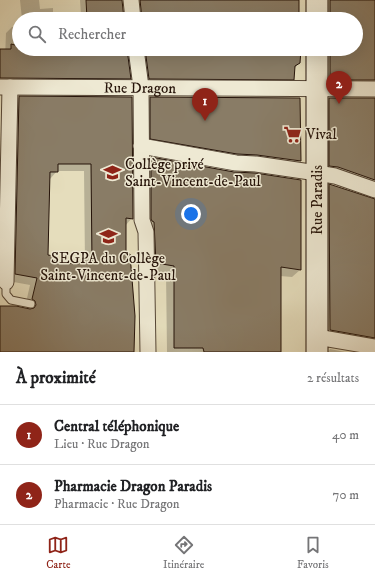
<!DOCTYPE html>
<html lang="fr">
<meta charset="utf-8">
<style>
:root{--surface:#fff;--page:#f6f6f6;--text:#202124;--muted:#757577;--line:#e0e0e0;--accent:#8f2418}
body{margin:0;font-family:"IM FELL DW Pica",serif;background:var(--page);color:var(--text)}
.you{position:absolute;left:191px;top:214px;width:14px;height:14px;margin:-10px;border:3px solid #fff;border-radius:50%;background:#1a73e8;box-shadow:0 0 0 6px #1a73e833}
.badge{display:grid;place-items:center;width:26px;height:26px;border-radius:50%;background:var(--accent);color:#fff;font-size:13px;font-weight:700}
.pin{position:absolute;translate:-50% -33px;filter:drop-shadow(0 1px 2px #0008)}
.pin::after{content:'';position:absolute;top:21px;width:14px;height:12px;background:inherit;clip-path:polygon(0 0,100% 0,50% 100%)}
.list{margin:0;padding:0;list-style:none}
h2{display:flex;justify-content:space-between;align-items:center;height:52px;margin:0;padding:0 16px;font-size:17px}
h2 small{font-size:13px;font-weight:400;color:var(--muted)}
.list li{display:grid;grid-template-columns:26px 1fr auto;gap:12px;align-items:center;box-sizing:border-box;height:60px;padding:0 16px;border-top:1px solid var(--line)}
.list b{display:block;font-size:15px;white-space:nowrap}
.list p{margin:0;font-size:13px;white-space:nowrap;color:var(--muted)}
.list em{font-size:13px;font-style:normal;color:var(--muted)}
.icon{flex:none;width:22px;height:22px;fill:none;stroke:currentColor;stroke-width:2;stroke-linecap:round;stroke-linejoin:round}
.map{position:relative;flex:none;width:375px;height:352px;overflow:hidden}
.search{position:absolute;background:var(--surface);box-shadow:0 4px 16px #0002;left:12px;right:12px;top:12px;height:44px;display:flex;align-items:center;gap:10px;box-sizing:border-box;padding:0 14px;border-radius:22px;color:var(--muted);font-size:15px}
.sheet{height:172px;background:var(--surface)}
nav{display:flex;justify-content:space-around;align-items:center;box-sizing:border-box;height:56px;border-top:1px solid var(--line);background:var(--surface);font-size:11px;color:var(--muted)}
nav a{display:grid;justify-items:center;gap:2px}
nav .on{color:var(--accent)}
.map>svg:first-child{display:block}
</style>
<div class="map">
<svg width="375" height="352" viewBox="0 0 375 352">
<rect width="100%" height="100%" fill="#e5ddbc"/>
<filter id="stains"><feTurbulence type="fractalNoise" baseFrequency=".005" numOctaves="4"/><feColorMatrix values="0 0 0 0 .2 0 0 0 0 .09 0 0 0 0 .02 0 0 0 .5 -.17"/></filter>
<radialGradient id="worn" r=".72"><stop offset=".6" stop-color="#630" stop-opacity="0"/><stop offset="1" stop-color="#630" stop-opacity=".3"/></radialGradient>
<!-- shadow -->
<g fill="#0003" fill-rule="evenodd">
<path d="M20 0H39L40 9 53 8V15H81L80 0H121L124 19H22Z"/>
<path d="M131 0H299V19H135Z"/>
<path d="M322 0H375V93L322 87V49H356V19H322Z"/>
<path d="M12 27H19V49H126L130 78 124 84H0V57H5L6 33Z"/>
<path d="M137 49H299V63L294 69 293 79 287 85H143Z"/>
<path d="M19 97 131 98 132 218 125 226V256L133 352H0V307L29 309 25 307 30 285 8 281 12 105ZM57 171H84L85 264 75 265 53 261 47 256 50 179Z"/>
<path d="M150 98 299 99 300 161 292 169 143 146V106Z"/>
<path d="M330 99H375V195L322 174V107Z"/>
<path d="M151 158 234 173 300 270 292 277 280 276V352H167L166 273 148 271 143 166Z"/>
<path d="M330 185 375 200V351L322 338V193Z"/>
<path d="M330 349 345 352H328Z"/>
</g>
<!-- building -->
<g fill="#897c66" stroke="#251309" fill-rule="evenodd">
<path d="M86 0H122L124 19H87Z"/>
<path d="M140 0H299V19H142Z"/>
<path d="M330 0H375V80H330V49H356V19H330Z"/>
<path d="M11 44 19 46V49H127L131 79 0 78V49H11Z"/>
<path d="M145 49H301L300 63 295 66 294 80 149 79Z"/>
<path d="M19 96 132 97 133 219 126 218V255L130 254 135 316 134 352H0V306H16L30 309 34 308 36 305 35 301 32 299 37 278 15 274ZM58 164H91L92 262 75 264 54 261V256L48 255 50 172H58Z"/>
<path d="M150 97 300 98 301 161 257 155 237 154 150 139Z"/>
<path d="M329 98H375V180L338 167 329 166Z"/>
<path d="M151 157 234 172 255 173 301 180V270L281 267V352H204L203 348H174V266L156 263 154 222 152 221 151 219Z"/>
<path d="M329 184 375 199V338L330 330Z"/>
</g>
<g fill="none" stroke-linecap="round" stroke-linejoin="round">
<defs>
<path id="service" d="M5 282H6V294L11 300 31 304"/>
<g id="minor">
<path d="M131 0 133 19"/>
<path d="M136 49 141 87 142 220 146 232 148 352"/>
<path id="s1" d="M0 87 375 89"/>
<path d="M141 146 236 163 256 164 317 173 335 176 375 190"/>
<path d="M6 282 10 87"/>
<path d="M317 337 375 347"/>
</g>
<g id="secondary">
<path d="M317 0V19"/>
<path d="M317 49V352"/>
</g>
</defs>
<!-- service casing -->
<use href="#service" stroke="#554636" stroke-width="9"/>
<!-- minor casing -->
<use href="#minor" stroke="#554636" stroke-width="17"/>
<!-- secondary casing -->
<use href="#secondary" stroke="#251309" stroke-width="23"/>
<!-- service -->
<use href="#service" stroke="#eee9d3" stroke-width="7"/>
<!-- minor -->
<use href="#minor" stroke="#eee9d3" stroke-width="15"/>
<!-- secondary -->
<use href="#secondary" stroke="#eee9d3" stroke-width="21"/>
</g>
<!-- icons -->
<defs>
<symbol id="supermarket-bare" viewBox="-9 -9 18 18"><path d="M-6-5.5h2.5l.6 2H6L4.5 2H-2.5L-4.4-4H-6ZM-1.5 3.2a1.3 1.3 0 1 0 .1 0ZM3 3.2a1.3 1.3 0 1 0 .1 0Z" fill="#8f2418" stroke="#eee9d3" stroke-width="2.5" paint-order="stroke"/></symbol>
<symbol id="school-bare" viewBox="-9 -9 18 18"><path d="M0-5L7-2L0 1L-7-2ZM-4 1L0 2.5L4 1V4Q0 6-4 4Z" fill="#8f2418" stroke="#eee9d3" stroke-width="2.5" paint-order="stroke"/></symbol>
</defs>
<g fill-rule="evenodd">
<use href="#supermarket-bare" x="280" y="122" width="25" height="25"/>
<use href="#school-bare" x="100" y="160" width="25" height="25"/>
<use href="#school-bare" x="96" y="224" width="25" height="25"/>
</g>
<g text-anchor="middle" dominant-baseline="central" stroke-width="3" stroke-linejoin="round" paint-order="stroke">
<!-- street labels -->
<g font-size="15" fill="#251309" stroke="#eee9d3">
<text stroke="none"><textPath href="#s1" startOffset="140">Rue Dragon</textPath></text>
<text transform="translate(317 200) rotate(-90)">Rue Paradis</text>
</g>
<!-- poi labels -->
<g font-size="15" fill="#251309" stroke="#eee9d3" text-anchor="start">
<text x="306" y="134">Vival</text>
<text x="125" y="164">Collège privé<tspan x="125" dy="17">Saint-Vincent-de-Paul</tspan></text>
<text x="108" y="258" text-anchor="middle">SEGPA du Collège<tspan x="108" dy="17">Saint-Vincent-de-Paul</tspan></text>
</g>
</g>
<rect width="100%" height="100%" filter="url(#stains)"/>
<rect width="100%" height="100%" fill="url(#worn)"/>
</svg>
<div class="you"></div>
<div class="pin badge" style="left:205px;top:121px">1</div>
<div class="pin badge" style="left:339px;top:104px">2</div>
<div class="search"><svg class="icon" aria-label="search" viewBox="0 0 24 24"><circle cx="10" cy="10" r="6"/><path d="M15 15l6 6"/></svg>Rechercher</div>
</div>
<section class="sheet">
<h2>À proximité<small>2 résultats</small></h2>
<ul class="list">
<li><span class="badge">1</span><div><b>Central téléphonique</b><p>Lieu · Rue Dragon</p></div><em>40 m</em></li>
<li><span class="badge">2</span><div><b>Pharmacie Dragon Paradis</b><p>Pharmacie · Rue Dragon</p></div><em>70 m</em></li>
</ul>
</section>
<nav>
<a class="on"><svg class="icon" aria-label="map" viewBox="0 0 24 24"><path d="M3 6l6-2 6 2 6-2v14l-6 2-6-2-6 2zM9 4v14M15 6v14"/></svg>Carte</a>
<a><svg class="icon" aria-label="directions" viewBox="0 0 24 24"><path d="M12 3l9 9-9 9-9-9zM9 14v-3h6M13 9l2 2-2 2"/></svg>Itinéraire</a>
<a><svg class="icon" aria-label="saved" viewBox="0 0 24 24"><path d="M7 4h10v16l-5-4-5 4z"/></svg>Favoris</a>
</nav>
